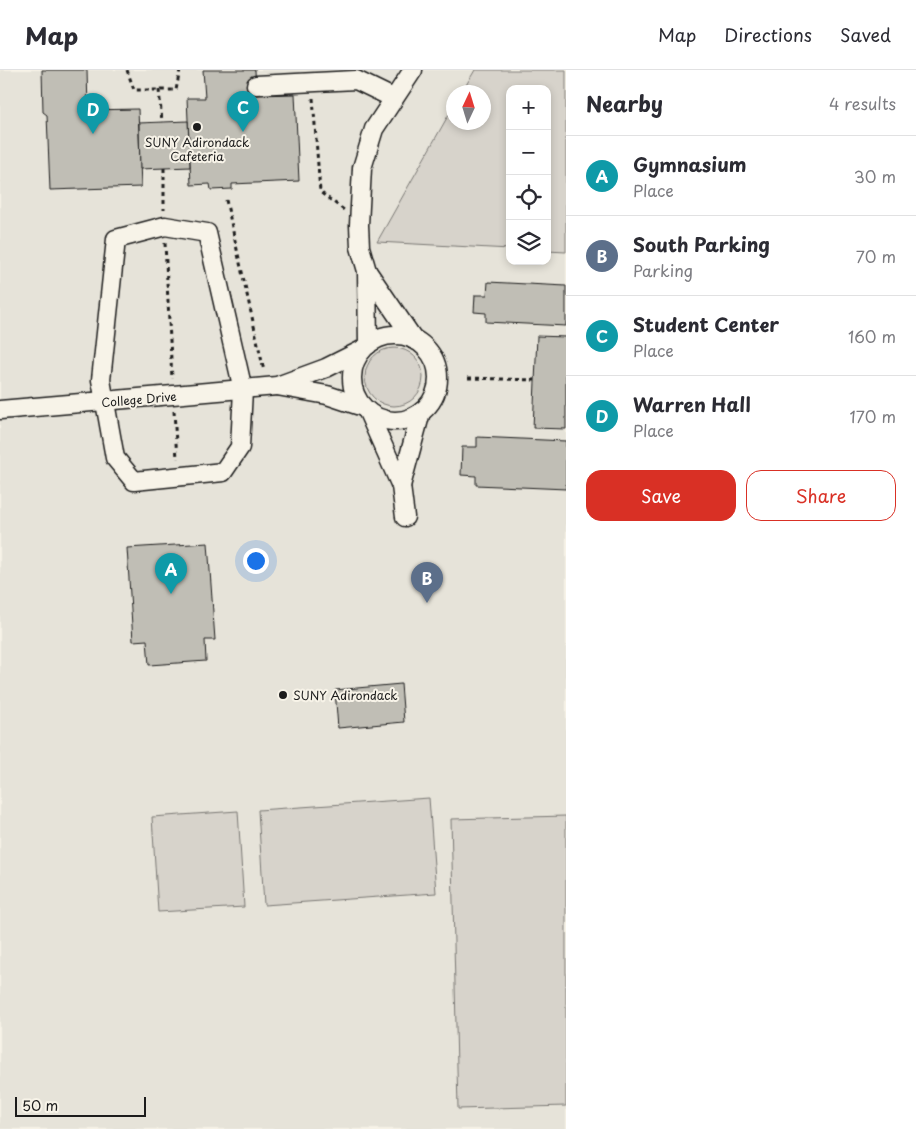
<!DOCTYPE html>
<meta charset="utf-8">
<style>
:root{--surface:#fff;--page:#f7f7f7;--text:#2b2b33;--muted:#7c7c81;--line:#e1e1e2;--accent:#d93025}
body{margin:0;font-family:"Playpen Sans",sans-serif;background:var(--page);color:var(--text)}
.controls{position:absolute;right:15px;top:15px;display:grid;overflow:hidden;border-radius:10px;box-shadow:0 2px 8px #0003}
.controls button{width:45px;height:45px;display:grid;place-items:center;padding:0;border:0;border-bottom:1px solid var(--line);background:var(--surface);color:var(--text);font:25px sans-serif}
.compass{position:absolute;left:446px;top:15px;width:45px;height:45px;border-radius:50%;background:var(--surface);box-shadow:0 2px 8px #0003;rotate:4deg}
.scale{position:absolute;left:15px;bottom:12px;width:131px;box-sizing:border-box;padding-left:5px;border:2px solid #1c1c1c;border-top:0;font-size:14px;line-height:18px;white-space:nowrap;color:#1c1c1c;-webkit-text-stroke:4px #f7f3e8;paint-order:stroke}
.you{position:absolute;left:255px;top:490px;width:18px;height:18px;margin:-12px;border:4px solid #fff;border-radius:50%;background:#1a73e8;box-shadow:0 0 0 8px #1a73e833}
.badge{display:grid;place-items:center;width:32px;height:32px;border-radius:50%;background:var(--accent);color:#fff;font-size:16px;font-weight:700}
.pin{position:absolute;translate:-50% -41px;filter:drop-shadow(0 1px 2px #0008)}
.pin::after{content:'';position:absolute;top:26px;width:18px;height:15px;background:inherit;clip-path:polygon(0 0,100% 0,50% 100%)}
.list{margin:0;padding:0;list-style:none}
h2{display:flex;justify-content:space-between;align-items:center;height:65px;margin:0;padding:0 20px;font-size:21px}
h2 small{font-size:16px;font-weight:400;color:var(--muted)}
.list li{display:grid;grid-template-columns:32px 1fr auto;gap:15px;align-items:center;box-sizing:border-box;height:80px;padding:0 20px;border-top:1px solid var(--line)}
.list b{display:block;font-size:19px;white-space:nowrap}
.list p{margin:0;font-size:16px;white-space:nowrap;color:var(--muted)}
.list em{font-size:16px;font-style:normal;color:var(--muted)}
.actions{display:flex;gap:10px;padding:15px 20px}
.actions a{flex:1;padding:11px 0;border:1px solid var(--accent);border-radius:15px;text-align:center;font-size:18px;color:var(--accent)}
.actions .main{background:var(--accent);color:#fff}
.icon{flex:none;width:28px;height:28px;fill:none;stroke:currentColor;stroke-width:2;stroke-linecap:round;stroke-linejoin:round}
.map{position:relative;flex:none;width:566px;height:1059px;overflow:hidden}
header{display:flex;align-items:center;gap:30px;box-sizing:border-box;height:70px;padding:0 25px;background:var(--surface);border-bottom:1px solid var(--line)}
header strong{font-size:24px}
nav{display:flex;gap:28px;margin-inline-start:auto;font-size:18px}
main{display:flex}
aside{flex:1;background:var(--surface)}
.map>svg:first-child{display:block}
</style>
<header>
<strong>Map</strong>
<nav><a>Map</a><a>Directions</a><a>Saved</a></nav>
</header>
<main>
<div class="map">
<svg width="566" height="1059" viewBox="0 0 566 1059">
<rect width="100%" height="100%" fill="#f7f3e8"/>
<filter id="ink" filterUnits="userSpaceOnUse"><feTurbulence type="fractalNoise" baseFrequency=".02" numOctaves="2"/><feDisplacementMap in="SourceGraphic" scale="10" xChannelSelector="R" yChannelSelector="G"/><feConvolveMatrix kernelMatrix="1 2 1 2 8 2 1 2 1" color-interpolation-filters="sRGB"/></filter>
<g filter="url(#ink)">
<!-- built -->
<path fill="#e6e3d9" fill-rule="evenodd" d="M0 0H566V1059H0ZM510 19H547V191H510ZM453 22H483V52H453Z"/>
<!-- green -->
<g fill="#d7d3cb" stroke="#7a7874">
<path d="M475 0H566V182L547 181V19H510V179L377 172 453 37V52H483V22H462Z"/>
<circle cx="394" cy="307" r="29"/>
<path d="M429 728 436 823 264 835 258 740Z"/>
<path d="M238 741 244 837 158 842 152 747Z"/>
<path d="M566 746V1036L458 1039 451 749Z"/>
</g>
<!-- building -->
<g fill="#c0beb5" stroke="#1c1c1c">
<path d="M42 0H87L88 40 138 39 141 117 50 120 47 45 43 42Z"/>
<path d="M203 0H255L256 25 295 24 299 111 232 114V119L211 120 210 114 191 115 187 28H205Z"/>
<path d="M188 51 190 97 140 99 139 53Z"/>
<path d="M488 212 566 216V256L486 252V243L474 242 475 225H487Z"/>
<path d="M537 266 566 267V359L533 358Z"/>
<path d="M477 367 566 371V419L476 415V406L461 405 462 377H477Z"/>
<path d="M208 473 215 570H205L206 591 149 595 147 570 133 571 127 478Z"/>
<path d="M401 614 404 652 338 658 335 620Z"/>
</g>
<g fill="none" stroke-linecap="round" stroke-linejoin="round">
<defs>
<g id="minor">
<path d="M256 15 356 10 393 28"/>
<path d="M165 156 207 163 243 320 240 377 223 402 134 411 115 388 101 310 116 169Z"/>
<path d="M367 201 414 270"/>
<circle cx="395" cy="308" r="43"/>
<path d="M368 275 367 201 360 177 359 155 362 98 374 59 413 0"/>
<path d="M277 316 327 325 363 337"/>
<path d="M0 340 277 316 326 298 362 280"/>
<path d="M368 342 401 416 405 447"/>
<path d="M401 416 421 342"/>
</g>
</defs>
<!-- minor casing -->
<use href="#minor" stroke="#1c1c1c" stroke-width="21"/>
<!-- path -->
<g stroke="#1c1c1c" stroke-width="3" stroke-dasharray="4 4" stroke-linecap="butt">
<path d="M127 0 134 20H176L180 0"/>
<path d="M159 20 162 52"/>
<path d="M313 28 320 122 344 140"/>
<path d="M164 98V140"/>
<path d="M226 130 264 301"/>
<path d="M165 173 172 309"/>
<path d="M468 308 535 310"/>
<path d="M174 341 177 389"/>
</g>
<!-- minor -->
<use href="#minor" stroke="#f7f3e8" stroke-width="18"/>
</g>
</g>
<!-- markers -->
<g fill="#1c1c1c" stroke="#f7f3e8" stroke-width="2">
<circle cx="197" cy="57" r="5"/>
<circle cx="283" cy="625" r="5"/>
</g>
<g text-anchor="middle" dominant-baseline="central" stroke-width="4" stroke-linejoin="round" paint-order="stroke">
<!-- poi labels -->
<g font-size="12" fill="#1c1c1c" stroke="#f7f3e8">
<text x="197" y="72">SUNY Adirondack<tspan x="197" dy="14">Cafeteria</tspan></text>
<text x="293" y="625" text-anchor="start">SUNY Adirondack</text>
</g>
<!-- street labels -->
<g font-size="12" fill="#1c1c1c" stroke="#f7f3e8">
<text transform="translate(139 329) rotate(-5)">College Drive</text>
</g>
</g>
</svg>
<div class="controls">
<button>+</button>
<button>−</button>
<button><svg class="icon" aria-label="locate" viewBox="0 0 24 24"><circle cx="12" cy="12" r="6"/><path d="M12 2v4M12 18v4M2 12h4M18 12h4"/></svg></button>
<button><svg class="icon" aria-label="layers" viewBox="0 0 24 24"><path d="M12 4l9 5-9 5-9-5zM3 14l9 5 9-5"/></svg></button>
</div>
<svg class="compass" viewBox="-18 -18 36 36"><path d="M0-13l5 13h-10z" fill="#e53935"/><path d="M0 13l5-13h-10z" fill="#7c7c81"/></svg>
<div class="scale">50 m</div>
<div class="you"></div>
<div class="pin badge" style="left:171px;top:524px;background:#0f9aa8">A</div>
<div class="pin badge" style="left:427px;top:533px;background:#5c6f8a">B</div>
<div class="pin badge" style="left:243px;top:62px;background:#0f9aa8">C</div>
<div class="pin badge" style="left:93px;top:64px;background:#0f9aa8">D</div>
</div>
<aside>
<h2>Nearby<small>4 results</small></h2>
<ul class="list">
<li><span class="badge" style="background:#0f9aa8">A</span><div><b>Gymnasium</b><p>Place</p></div><em>30 m</em></li>
<li><span class="badge" style="background:#5c6f8a">B</span><div><b>South Parking</b><p>Parking</p></div><em>70 m</em></li>
<li><span class="badge" style="background:#0f9aa8">C</span><div><b>Student Center</b><p>Place</p></div><em>160 m</em></li>
<li><span class="badge" style="background:#0f9aa8">D</span><div><b>Warren Hall</b><p>Place</p></div><em>170 m</em></li>
</ul>
<div class="actions"><a class="main">Save</a><a>Share</a></div>
</aside>
</main>
